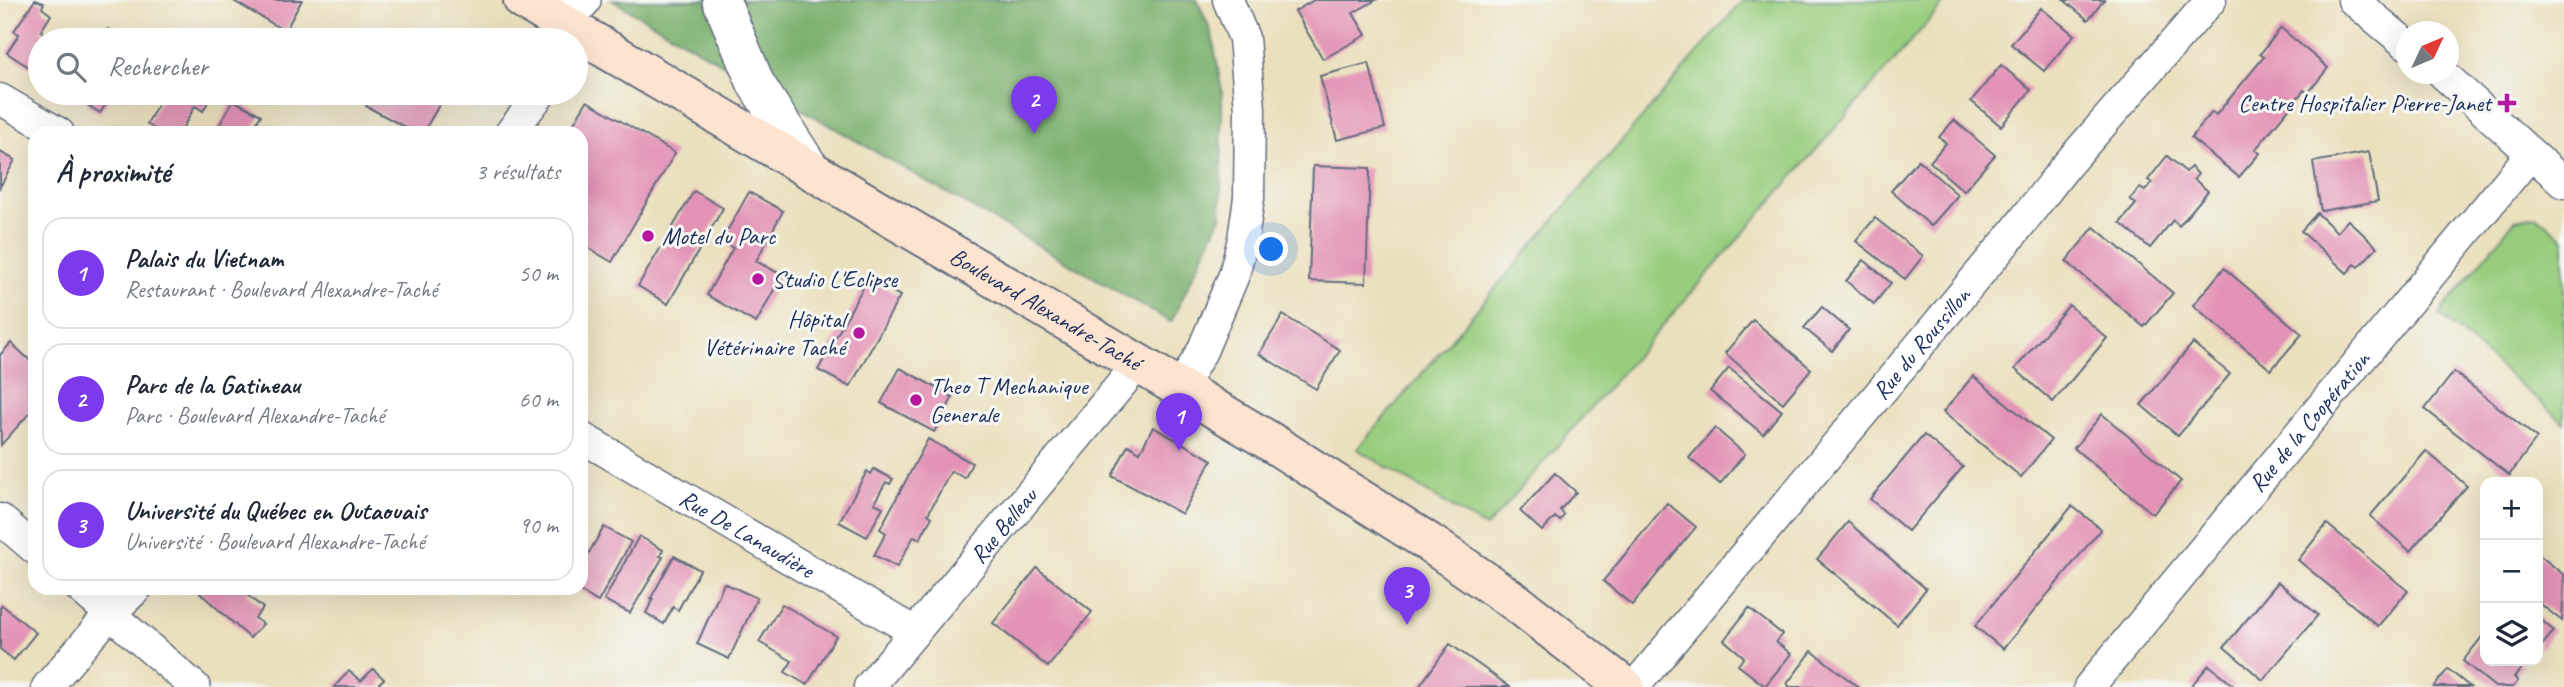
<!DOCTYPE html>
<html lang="fr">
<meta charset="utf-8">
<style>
:root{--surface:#fff;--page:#f2f2f3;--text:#1f2937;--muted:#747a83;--line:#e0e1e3;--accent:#7c3aed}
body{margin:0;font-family:Caveat,sans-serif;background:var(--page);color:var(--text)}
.controls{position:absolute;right:21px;bottom:21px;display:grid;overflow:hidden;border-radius:14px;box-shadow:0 7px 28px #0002}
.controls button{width:63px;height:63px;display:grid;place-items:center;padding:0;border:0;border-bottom:2px solid var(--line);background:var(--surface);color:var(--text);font:35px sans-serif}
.compass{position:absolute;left:2396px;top:21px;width:63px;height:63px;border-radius:50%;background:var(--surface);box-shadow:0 7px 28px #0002;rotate:46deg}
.you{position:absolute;left:1272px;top:250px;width:24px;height:24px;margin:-18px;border:5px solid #fff;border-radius:50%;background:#1a73e8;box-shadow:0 0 0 10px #1a73e833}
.badge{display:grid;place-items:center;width:46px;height:46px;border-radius:50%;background:var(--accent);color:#fff;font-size:23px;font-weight:700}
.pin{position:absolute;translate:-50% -58px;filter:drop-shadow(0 2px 4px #0008)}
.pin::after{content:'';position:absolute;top:37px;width:24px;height:21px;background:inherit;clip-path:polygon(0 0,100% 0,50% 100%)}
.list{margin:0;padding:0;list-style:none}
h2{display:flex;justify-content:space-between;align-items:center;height:91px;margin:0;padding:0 28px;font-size:30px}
h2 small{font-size:23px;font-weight:400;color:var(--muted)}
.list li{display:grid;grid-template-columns:46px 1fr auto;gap:21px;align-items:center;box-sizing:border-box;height:112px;margin:0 14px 14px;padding:0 14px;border:2px solid var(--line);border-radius:21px}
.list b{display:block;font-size:26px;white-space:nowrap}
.list p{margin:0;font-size:23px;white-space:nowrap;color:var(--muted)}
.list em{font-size:23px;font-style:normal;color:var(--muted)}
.icon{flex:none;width:38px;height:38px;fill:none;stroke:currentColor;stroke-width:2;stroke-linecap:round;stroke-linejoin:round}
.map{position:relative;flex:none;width:2564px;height:687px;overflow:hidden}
.search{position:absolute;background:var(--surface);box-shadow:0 7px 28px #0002;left:28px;top:28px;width:560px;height:77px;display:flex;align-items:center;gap:18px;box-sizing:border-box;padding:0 24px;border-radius:38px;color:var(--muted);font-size:26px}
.panel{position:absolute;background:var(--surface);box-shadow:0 7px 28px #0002;left:28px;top:126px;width:560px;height:469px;border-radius:21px}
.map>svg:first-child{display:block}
</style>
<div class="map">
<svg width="2564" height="687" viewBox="0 0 2564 687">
<rect width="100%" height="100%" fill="#f6f6f2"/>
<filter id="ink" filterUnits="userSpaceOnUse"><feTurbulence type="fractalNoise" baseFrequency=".0143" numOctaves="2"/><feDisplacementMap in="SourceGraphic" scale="14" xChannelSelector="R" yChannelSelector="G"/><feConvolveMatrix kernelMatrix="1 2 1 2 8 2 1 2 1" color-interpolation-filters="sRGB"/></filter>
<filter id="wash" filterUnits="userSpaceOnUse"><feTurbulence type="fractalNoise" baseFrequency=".00686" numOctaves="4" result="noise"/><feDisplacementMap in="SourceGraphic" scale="28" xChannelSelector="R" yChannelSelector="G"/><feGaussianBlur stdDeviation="1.57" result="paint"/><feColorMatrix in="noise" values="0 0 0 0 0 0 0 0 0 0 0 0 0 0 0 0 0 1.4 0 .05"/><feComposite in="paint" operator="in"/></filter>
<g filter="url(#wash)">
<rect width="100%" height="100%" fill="#ebe0bd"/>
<!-- green -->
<g fill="#98cd7e" stroke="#5a7e6e" stroke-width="2">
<path d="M1743 0H1947L1486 528 1357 449Z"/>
<path d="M2537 216 2564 239V423L2439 314 2515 220Z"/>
</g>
<!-- forest -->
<path fill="#7ab06d" stroke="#4a7066" stroke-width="2" d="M612 0H1197L1212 34 1222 92 1221 217 1171 322Z"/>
<g id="blocks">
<!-- building -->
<g fill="#e393b6">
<path d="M35 0 44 3 42 8 51 15 41 31 51 38 50 40H40V55L32 69 7 53 19 34 14 31Z"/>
<path d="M232 0H302L285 31Z"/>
<path d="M1314 0H1376L1353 13 1366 35 1323 59 1295 11Z"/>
<path d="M2064 0H2104L2088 20Z"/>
<path d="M2041 8 2074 35 2044 71 2011 44Z"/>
<path d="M2281 28 2328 68 2308 93 2304 90 2255 150 2260 153 2239 177 2191 138 2212 112 2216 115 2264 57 2260 54Z"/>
<path d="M108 29 125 40H101Z"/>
<path d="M1369 63 1385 128 1337 140 1320 76Z"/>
<path d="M2001 65 2031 90 2001 126 1971 101Z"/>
<path d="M77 93H113L100 113 87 105 90 100Z"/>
<path d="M164 93H213L203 111 195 106 180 133H161L147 124Z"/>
<path d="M374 93H446L423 133H416L366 106Z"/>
<path d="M233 100 261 115 251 133H215Z"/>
<path d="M587 101 675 153 612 262 581 244V133H568Z"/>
<path d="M1954 120 1995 155 1964 191 1930 162 1946 143 1939 137Z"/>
<path d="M0 152 15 160 0 187Z"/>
<path d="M2369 152 2378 201 2321 211 2313 162Z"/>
<path d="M2167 156 2186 172 2191 167 2198 174 2194 179 2208 191 2179 226 2173 220 2150 248 2120 223 2136 204 2130 199 2140 188 2145 191 2152 183 2148 180Z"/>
<path d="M1918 160 1958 195 1931 226 1891 191Z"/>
<path d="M1313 166 1370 168 1366 283 1309 281Z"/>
<path d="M694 191 723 208 668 304 638 286Z"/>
<path d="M749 192 783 211 756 261 782 275 756 323 707 295 733 248 721 242Z"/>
<path d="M2317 213 2337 232 2348 220 2377 247 2359 267 2355 264 2347 273 2301 231Z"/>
<path d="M1875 218 1923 256 1905 279 1856 241Z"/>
<path d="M2094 227 2173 293 2144 327 2066 261Z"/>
<path d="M1864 260 1891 283 1874 304 1846 281Z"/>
<path d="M2224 268 2302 334 2271 370 2193 305Z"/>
<path d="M868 278 900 296 850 387 818 370Z"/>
<path d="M2069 305 2107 338 2053 402 2015 369Z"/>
<path d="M1822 307 1849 330 1832 351 1804 328Z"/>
<path d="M1283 315 1340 350 1316 389 1259 354Z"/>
<path d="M1753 320 1811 369 1783 403 1725 353Z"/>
<path d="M11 343 35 365V407L1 445 0 355Z"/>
<path d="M2193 343 2230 374 2178 436 2141 405Z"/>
<path d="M900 368 953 397 934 432 881 403Z"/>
<path d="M1729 368 1782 411 1763 434 1710 391Z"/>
<path d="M2454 372 2537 438 2509 475 2425 409Z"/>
<path d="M1973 376 2051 440 2021 477 1943 412Z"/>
<path d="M2102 414 2181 481 2153 514 2074 448Z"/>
<path d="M1153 427 1212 460 1182 514 1112 476 1128 445 1140 452Z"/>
<path d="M1715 428 1745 454 1720 484 1689 458Z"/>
<path d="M1924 435 1963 467 1908 531 1870 499Z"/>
<path d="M928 439 972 463 965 478 951 471 928 514 932 517 920 539 914 536 897 567 874 555 886 533 880 529Z"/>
<path d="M2426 451 2467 486 2410 551 2370 516Z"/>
<path d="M874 469 893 479 890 484 886 482 874 503 883 507 867 537 839 522 867 471 871 474Z"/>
<path d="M1555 473 1576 492 1560 510 1564 515 1560 521 1555 517 1542 531 1520 511Z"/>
<path d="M1667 503 1696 527 1632 605 1603 581Z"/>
<path d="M2072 506 2101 529 2003 649 1975 626Z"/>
<path d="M1848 522 1926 589 1897 625 1817 559Z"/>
<path d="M2327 524 2408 591 2378 626 2298 560Z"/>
<path d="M604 527 631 542 598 602 575 588H581V566Z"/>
<path d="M639 536 663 550 660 556 663 557 630 613 604 600Z"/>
<path d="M2538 554 2564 575 2562 621 2538 602Z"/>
<path d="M674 556 700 570 678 610 673 607 664 624 646 613 653 599 651 598Z"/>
<path d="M1037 568 1092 612 1048 667 993 623Z"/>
<path d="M2278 582 2318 615 2263 680 2224 647Z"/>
<path d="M724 583 757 598 729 659 697 644Z"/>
<path d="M204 588H245L249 591 246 594 263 608 255 618 263 624 250 638 200 593Z"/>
<path d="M782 604 836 636 807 685 785 672 792 661 759 642Z"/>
<path d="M2 605 36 633 14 660 0 649V608Z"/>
<path d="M1749 608 1782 634 1776 642 1791 654 1765 686 1738 665 1744 657 1724 640Z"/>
<path d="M2538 617 2554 631 2538 650Z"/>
<path d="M2485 633V661H2517L2524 666 2514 677 2518 681 2513 687H2495L2463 661Z"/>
<path d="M1450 644 1510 687H1419Z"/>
<path d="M1812 651 1858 687H1790L1787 684Z"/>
<path d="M2209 665 2235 687H2190Z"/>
<path d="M373 669 384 679 379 683 383 687H334L349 671 361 681Z"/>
<path d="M2448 669 2470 687H2434Z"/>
</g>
</g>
</g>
<g filter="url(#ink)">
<use href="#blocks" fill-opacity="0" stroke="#646d7f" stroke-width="2"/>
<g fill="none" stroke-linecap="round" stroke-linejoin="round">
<defs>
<g id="minor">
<path d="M2353 0 2406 44"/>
<path d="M2443 74 2564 183"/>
<path d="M0 99 59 133"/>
<path d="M510 133 541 93"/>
<path d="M1180 389 1202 351 1234 275 1243 239 1249 198 1250 109 1244 38 1228 0"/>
<path id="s1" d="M581 437 915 632"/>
<path d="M0 519 35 549"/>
<path d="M80 588 195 687"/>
<path d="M47 687 110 614 137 588"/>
<path id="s2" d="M869 687 1139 363"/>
<path id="s3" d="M1634 687 2015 231 2065 167 2211 0"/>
<path id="s4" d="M2089 687 2530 155"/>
</g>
<g id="tertiary">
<path d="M721 0 756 84 810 168"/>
<path d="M560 22 582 0"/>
</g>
<g id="secondary">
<path id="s5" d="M523 0 1266 439 1428 542 1517 603 1625 687"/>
</g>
</defs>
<!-- minor casing -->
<use href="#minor" stroke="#646d7f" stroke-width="33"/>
<!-- tertiary casing -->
<use href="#tertiary" stroke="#646d7f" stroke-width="40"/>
<!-- secondary casing -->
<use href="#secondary" stroke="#646d7f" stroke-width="42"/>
<!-- minor -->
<use href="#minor" stroke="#fff" stroke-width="30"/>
<!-- tertiary -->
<use href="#tertiary" stroke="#fff" stroke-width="37"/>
<!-- secondary -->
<use href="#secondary" stroke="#fde4d1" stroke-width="38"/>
</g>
</g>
<!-- markers -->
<g fill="#b5179e" stroke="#f6f6f2" stroke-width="2.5">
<path d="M2503.5 92.5h7v7h7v7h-7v7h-7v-7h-7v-7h7z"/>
<circle cx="648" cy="236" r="7"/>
<circle cx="758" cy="279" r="7"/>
<circle cx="859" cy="333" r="7"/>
<circle cx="916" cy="400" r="7"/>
</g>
<g text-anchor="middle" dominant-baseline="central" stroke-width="6" stroke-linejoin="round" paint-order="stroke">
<!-- poi labels -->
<g font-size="24" fill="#1b2f5e" stroke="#f6f6f2" text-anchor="start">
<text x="2491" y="103" text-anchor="end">Centre Hospitalier Pierre-Janet</text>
<text x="662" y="236">Motel du Parc</text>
<text x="772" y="279">Studio L'Eclipse</text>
<text x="845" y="319" text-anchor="end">Hôpital<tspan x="845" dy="28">Vétérinaire Taché</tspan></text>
<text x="930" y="386">Theo T Mechanique<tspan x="930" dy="28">Generale</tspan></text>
</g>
<!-- street labels -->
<g font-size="24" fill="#1b2f5e" stroke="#f6f6f2">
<text stroke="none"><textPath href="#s5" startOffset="607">Boulevard Alexandre-Taché</textPath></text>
<text stroke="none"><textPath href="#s3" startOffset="448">Rue du Roussillon</textPath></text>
<text stroke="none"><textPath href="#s4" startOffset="345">Rue de la Coopération</textPath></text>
<text stroke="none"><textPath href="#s2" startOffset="210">Rue Belleau</textPath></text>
<text stroke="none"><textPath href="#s1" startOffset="192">Rue De Lanaudière</textPath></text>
</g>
</g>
</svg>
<div class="controls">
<button>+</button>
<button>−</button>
<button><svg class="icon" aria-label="layers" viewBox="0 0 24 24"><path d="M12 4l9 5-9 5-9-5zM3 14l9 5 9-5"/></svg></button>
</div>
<svg class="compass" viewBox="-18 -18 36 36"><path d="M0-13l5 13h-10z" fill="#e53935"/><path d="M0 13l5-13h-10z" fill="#747a83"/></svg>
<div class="you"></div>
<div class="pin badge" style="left:1179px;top:451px">1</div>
<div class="pin badge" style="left:1034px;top:134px">2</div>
<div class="pin badge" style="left:1407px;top:625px">3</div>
<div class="search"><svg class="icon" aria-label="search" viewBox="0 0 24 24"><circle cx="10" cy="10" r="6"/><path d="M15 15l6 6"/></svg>Rechercher</div>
<section class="panel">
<h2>À proximité<small>3 résultats</small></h2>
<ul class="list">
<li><span class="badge">1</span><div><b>Palais du Vietnam</b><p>Restaurant · Boulevard Alexandre-Taché</p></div><em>50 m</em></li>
<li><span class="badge">2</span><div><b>Parc de la Gatineau</b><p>Parc · Boulevard Alexandre-Taché</p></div><em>60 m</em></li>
<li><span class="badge">3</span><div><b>Université du Québec en Outaouais</b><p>Université · Boulevard Alexandre-Taché</p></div><em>90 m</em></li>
</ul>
</section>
</div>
